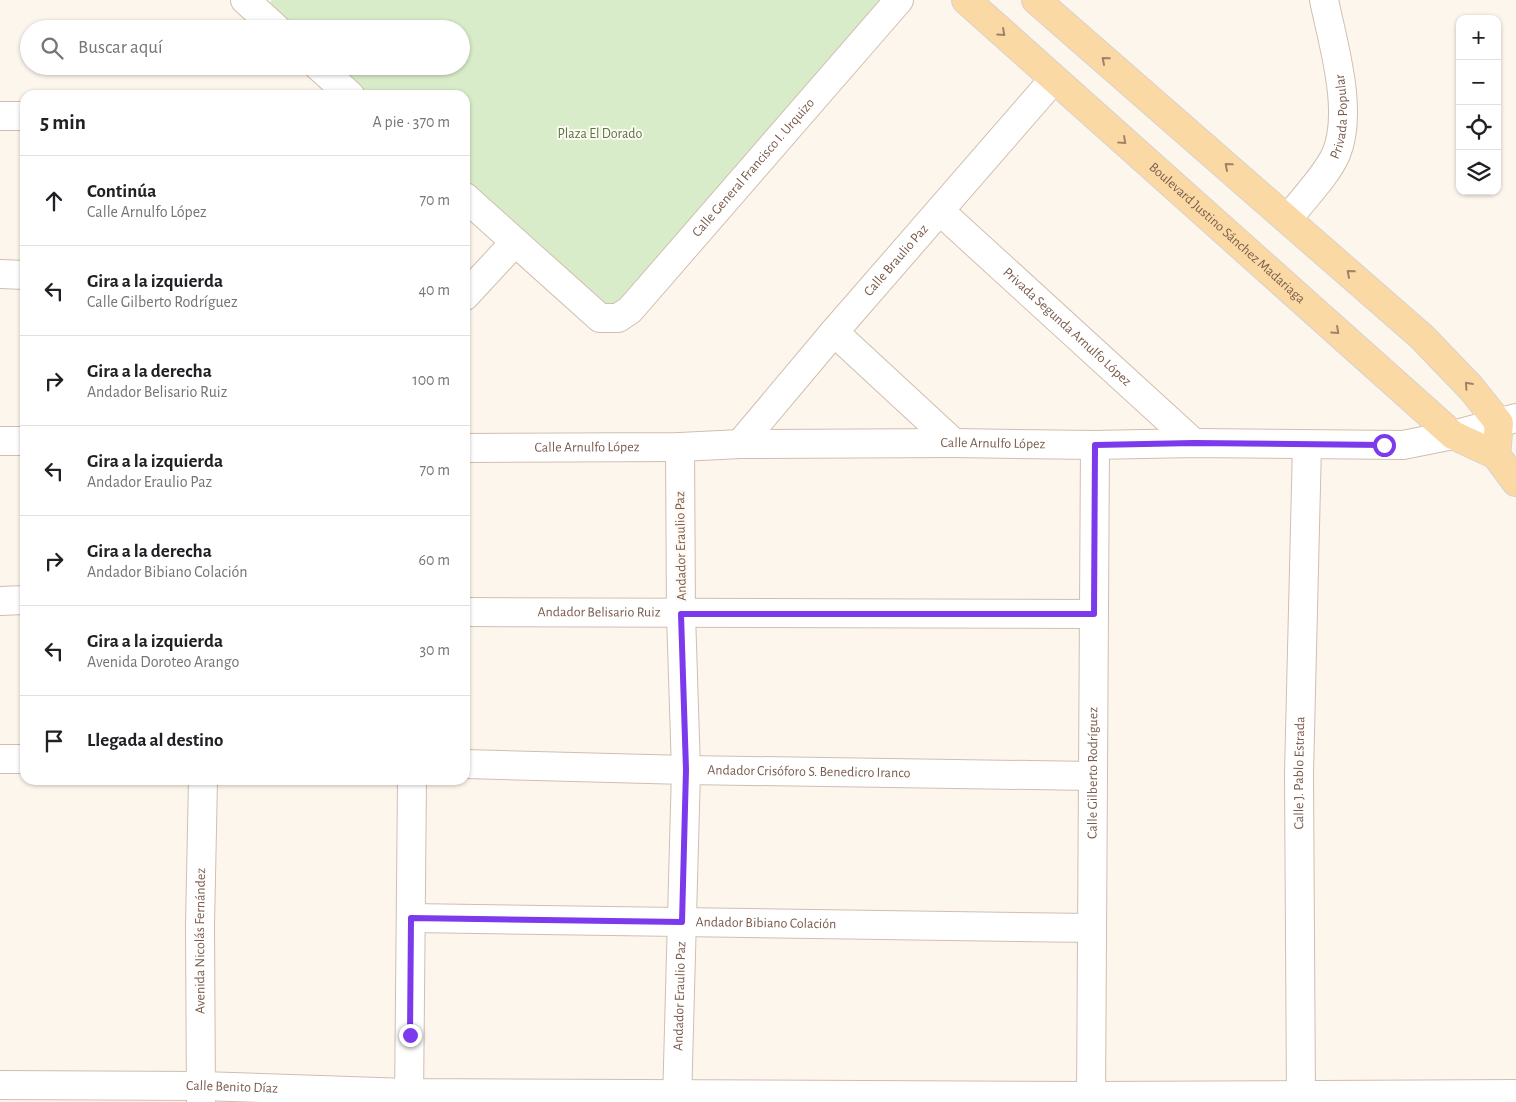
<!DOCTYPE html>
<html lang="es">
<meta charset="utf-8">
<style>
:root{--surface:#fff;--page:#f2f2f2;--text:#202124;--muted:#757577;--line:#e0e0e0}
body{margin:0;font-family:"Alegreya Sans",sans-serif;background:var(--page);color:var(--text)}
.controls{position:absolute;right:15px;top:15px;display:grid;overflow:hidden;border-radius:10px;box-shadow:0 1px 4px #0004}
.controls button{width:45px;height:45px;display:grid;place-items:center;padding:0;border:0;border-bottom:1px solid var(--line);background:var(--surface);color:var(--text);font:25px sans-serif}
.stop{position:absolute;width:15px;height:15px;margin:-11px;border:4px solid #7c3aed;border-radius:50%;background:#fff}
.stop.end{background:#7c3aed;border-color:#fff;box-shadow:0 1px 5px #0008}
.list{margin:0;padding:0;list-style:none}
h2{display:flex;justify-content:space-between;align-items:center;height:65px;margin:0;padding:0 20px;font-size:21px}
h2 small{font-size:16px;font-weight:400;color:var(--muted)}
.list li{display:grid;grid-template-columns:32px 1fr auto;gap:15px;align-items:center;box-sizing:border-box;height:90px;padding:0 20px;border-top:1px solid var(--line)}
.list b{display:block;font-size:19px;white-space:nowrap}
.list p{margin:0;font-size:16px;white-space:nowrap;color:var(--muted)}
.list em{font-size:16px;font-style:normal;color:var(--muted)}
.icon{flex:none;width:28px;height:28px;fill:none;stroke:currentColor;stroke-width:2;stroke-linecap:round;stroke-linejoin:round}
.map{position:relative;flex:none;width:1516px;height:1102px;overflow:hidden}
.search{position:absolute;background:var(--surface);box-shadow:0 1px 4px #0004;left:20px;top:20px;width:450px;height:55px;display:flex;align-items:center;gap:12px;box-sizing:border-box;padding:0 18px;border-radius:28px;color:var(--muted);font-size:19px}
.panel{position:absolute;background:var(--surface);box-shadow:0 1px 4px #0004;left:20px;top:90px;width:450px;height:695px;border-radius:15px}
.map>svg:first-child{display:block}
</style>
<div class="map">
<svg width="1516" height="1102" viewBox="0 0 1516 1102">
<rect width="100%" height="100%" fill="#fdf6ec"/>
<!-- green -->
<path fill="#d8ecc9" d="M272 0H893L616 316 465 194V95H356L324 66H461V29H283L263 11Z"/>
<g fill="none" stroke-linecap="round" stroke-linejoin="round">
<defs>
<g id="minor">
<path d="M245 0 277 29"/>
<path d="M318 66 350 95"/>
<path d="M0 116H25"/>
<path id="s1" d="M465 197 600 318H618L630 310 899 0"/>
<path id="s2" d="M940 211 1194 443"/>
<path id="s3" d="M1288 219C1302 200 1327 175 1336 154 1354 111 1333 44 1324 0"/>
<path d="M0 274 25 275"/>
<path d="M465 296 515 242"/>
<path d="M834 332 954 443"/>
<path d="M0 441H25"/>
<path id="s4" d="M740 444 834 332 1054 79"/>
<path id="s5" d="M465 448 680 447 740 444 954 443 1095 445 1194 443 1403 445 1453 435 1516 418"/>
<path d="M0 601 25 600"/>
<path id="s6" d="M465 612 1094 614"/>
<path d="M0 759H25"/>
<path id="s7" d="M465 764 686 770 1093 776"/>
<path id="s8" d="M411 918 1092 928"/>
<path id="s9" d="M0 1085 201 1086 409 1093 1091 1096 1516 1094"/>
<path id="s10" d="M201 1102 200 925 203 780"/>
<path d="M409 1102 412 780"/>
<path id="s11" d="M677 1102 686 770 681 614 680 447"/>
<path id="s12" d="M1091 1102 1095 445"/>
<path id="s13" d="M1301 1102 1299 774 1307 445"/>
</g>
<g id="major">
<path id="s14" d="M966 0 1453 435 1496 455 1516 482"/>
<path d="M1036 0 1422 337 1471 388 1499 423 1496 455"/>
</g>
</defs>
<!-- minor casing -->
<use href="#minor" stroke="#d1beb0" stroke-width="30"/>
<!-- major casing -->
<use href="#major" stroke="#dad1cd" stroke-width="30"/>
<!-- minor -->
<use href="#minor" stroke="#fff" stroke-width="28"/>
<!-- major -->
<use href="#major" stroke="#fbd9a5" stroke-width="28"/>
</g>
<!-- one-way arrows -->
<defs><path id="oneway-chevron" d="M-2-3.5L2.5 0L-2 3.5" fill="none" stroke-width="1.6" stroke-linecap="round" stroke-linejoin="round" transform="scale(1.25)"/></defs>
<g stroke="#a18267">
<use href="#oneway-chevron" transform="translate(1002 33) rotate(42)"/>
<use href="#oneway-chevron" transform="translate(1105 60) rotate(-139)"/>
<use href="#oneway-chevron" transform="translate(1123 141) rotate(42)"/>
<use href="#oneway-chevron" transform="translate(1228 166) rotate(-139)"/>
<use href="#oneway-chevron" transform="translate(1350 273) rotate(-139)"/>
<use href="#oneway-chevron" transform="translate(1336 331) rotate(42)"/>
<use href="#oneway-chevron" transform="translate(1468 385) rotate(-132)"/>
</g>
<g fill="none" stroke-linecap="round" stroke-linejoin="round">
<!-- route -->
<path stroke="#7c3aed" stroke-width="6" d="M410 1035 411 918 682 922 686 770 681 614H1094L1095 445 1194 443 1384 445"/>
</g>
<g text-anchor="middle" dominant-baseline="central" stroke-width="4" stroke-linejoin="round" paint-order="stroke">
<!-- street labels -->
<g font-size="14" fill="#7a5c4d" stroke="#fffaf3">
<text stroke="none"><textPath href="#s3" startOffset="119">Privada Popular</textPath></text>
<text stroke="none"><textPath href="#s1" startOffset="402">Calle General Francisco I. Urquizo</textPath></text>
<text stroke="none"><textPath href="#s14" startOffset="350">Boulevard Justino Sánchez Madariaga</textPath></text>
<text stroke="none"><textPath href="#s4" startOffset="241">Calle Braulio Paz</textPath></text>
<text stroke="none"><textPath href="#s2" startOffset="172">Privada Segunda Arnulfo López</textPath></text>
<text stroke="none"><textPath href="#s5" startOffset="528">Calle Arnulfo López</textPath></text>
<text stroke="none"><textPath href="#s5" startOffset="122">Calle Arnulfo López</textPath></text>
<text transform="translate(681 546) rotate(-91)">Andador Eraulio Paz</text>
<text stroke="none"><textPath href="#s6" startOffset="134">Andador Belisario Ruiz</textPath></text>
<text stroke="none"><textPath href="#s7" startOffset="344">Andador Crisóforo S. Benedicro Iranco</textPath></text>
<text stroke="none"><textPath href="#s12" startOffset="329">Calle Gilberto Rodríguez</textPath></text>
<text stroke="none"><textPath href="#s13" startOffset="329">Calle J. Pablo Estrada</textPath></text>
<text stroke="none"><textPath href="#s8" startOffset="355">Andador Bibiano Colación</textPath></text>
<text stroke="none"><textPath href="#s10" startOffset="161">Avenida Nicolás Fernández</textPath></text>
<text stroke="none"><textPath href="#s11" startOffset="106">Andador Eraulio Paz</textPath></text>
<text stroke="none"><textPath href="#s9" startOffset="232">Calle Benito Díaz</textPath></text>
</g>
<!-- park labels -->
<g font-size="14" fill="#537a41" stroke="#fffaf3">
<text x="600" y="134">Plaza El Dorado</text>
</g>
</g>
</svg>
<div class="controls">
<button>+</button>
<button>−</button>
<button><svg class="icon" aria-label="locate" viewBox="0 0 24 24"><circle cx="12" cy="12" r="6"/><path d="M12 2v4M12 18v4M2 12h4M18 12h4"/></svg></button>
<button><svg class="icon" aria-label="layers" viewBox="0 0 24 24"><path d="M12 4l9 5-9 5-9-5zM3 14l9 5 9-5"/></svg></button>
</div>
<div class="stop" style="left:1384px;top:445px"></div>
<div class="stop end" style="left:410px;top:1035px"></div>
<div class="search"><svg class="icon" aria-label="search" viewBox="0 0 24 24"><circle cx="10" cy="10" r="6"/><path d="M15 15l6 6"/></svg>Buscar aquí</div>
<section class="panel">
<h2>5 min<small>A pie · 370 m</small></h2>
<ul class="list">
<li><svg class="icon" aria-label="ahead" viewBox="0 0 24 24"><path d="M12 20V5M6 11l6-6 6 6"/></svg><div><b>Continúa</b><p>Calle Arnulfo López</p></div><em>70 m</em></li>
<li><svg class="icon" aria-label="left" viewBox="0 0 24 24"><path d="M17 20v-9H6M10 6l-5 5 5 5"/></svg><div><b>Gira a la izquierda</b><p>Calle Gilberto Rodríguez</p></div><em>40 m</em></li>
<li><svg class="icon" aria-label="right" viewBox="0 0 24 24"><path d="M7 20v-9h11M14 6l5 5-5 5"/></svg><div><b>Gira a la derecha</b><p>Andador Belisario Ruiz</p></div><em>100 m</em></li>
<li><svg class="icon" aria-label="left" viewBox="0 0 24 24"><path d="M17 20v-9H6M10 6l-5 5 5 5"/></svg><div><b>Gira a la izquierda</b><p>Andador Eraulio Paz</p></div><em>70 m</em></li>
<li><svg class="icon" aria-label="right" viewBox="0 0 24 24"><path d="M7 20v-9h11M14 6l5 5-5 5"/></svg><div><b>Gira a la derecha</b><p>Andador Bibiano Colación</p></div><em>60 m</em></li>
<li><svg class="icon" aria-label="left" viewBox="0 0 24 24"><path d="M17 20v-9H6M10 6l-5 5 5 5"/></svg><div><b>Gira a la izquierda</b><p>Avenida Doroteo Arango</p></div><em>30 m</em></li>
<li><svg class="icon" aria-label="arrive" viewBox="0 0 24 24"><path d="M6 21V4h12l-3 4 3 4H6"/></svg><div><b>Llegada al destino</b></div></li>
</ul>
</section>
</div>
